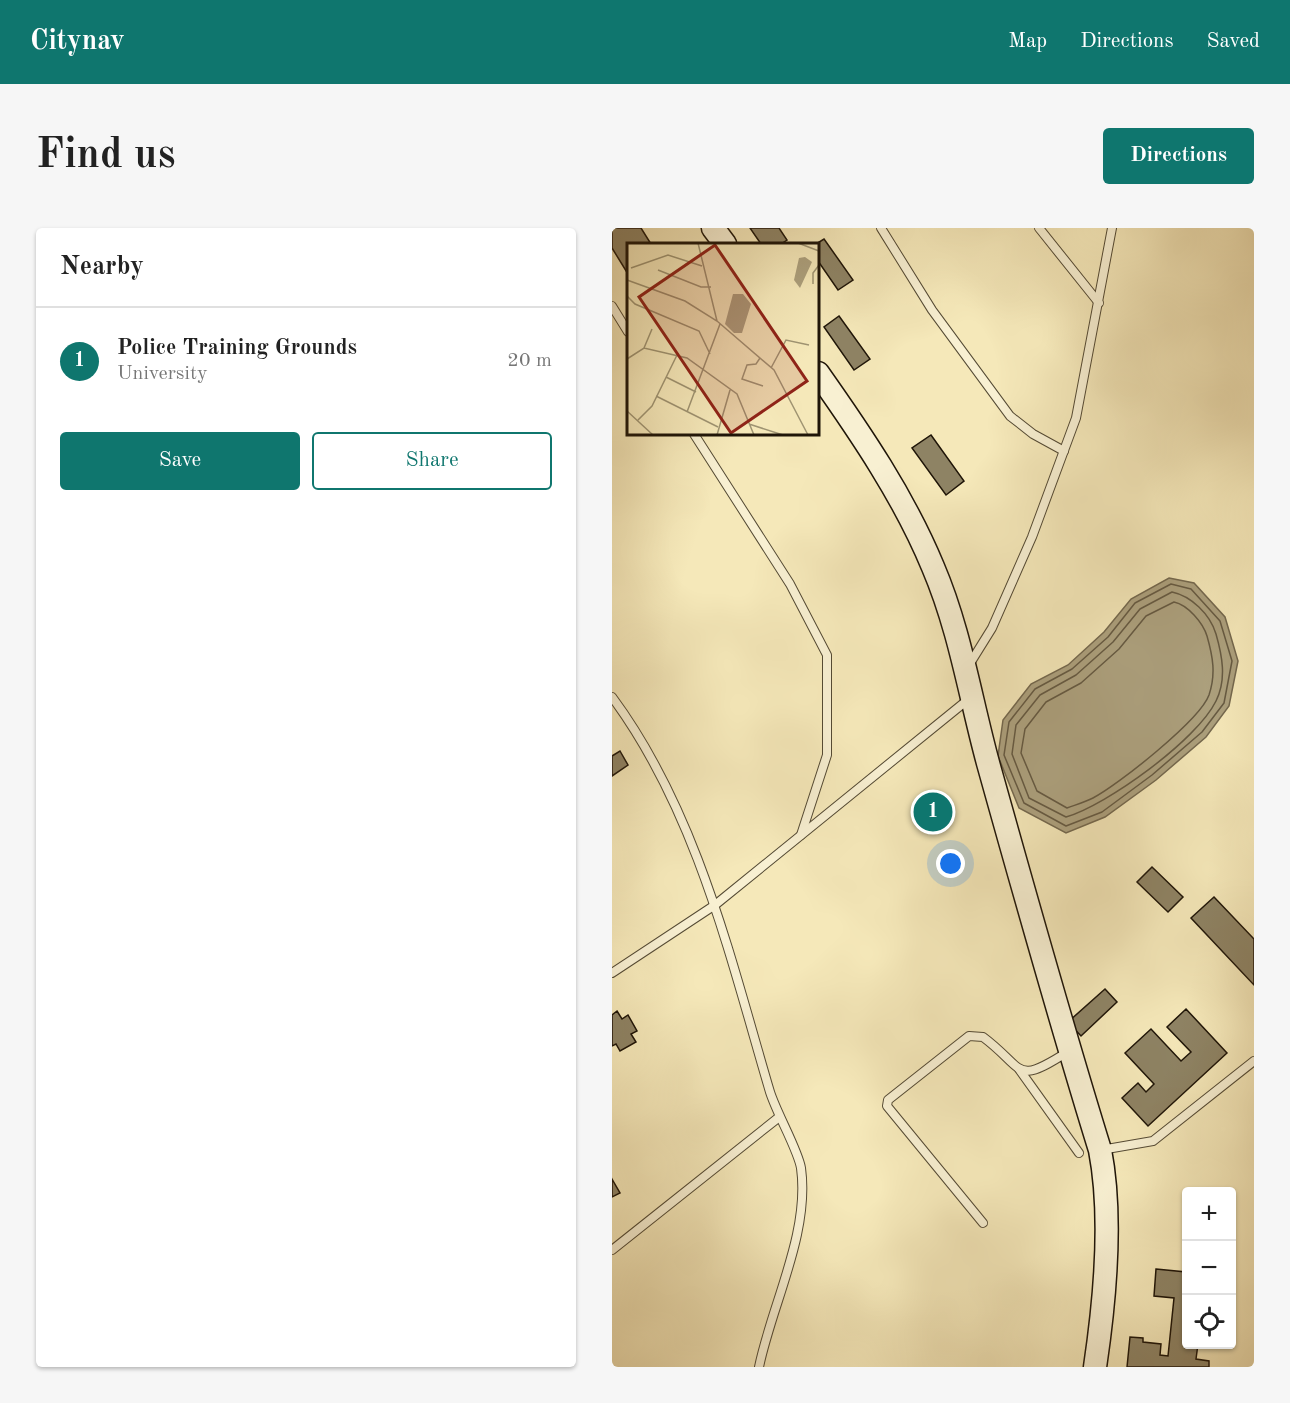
<!DOCTYPE html>
<meta charset="utf-8">
<style>
:root{--surface:#fff;--page:#f6f6f6;--text:#222;--muted:#767676;--line:#e0e0e0;--accent:#0f766e}
body{margin:0;font-family:"Old Standard TT",serif;background:var(--page);color:var(--text)}
.controls{position:absolute;right:18px;bottom:18px;display:grid;overflow:hidden;border-radius:6px;box-shadow:0 2px 4px #0004}
.controls button{width:54px;height:54px;display:grid;place-items:center;padding:0;border:0;border-bottom:2px solid var(--line);background:var(--surface);color:var(--text);font:30px sans-serif}
.you{position:absolute;left:339px;top:636px;width:21px;height:21px;margin:-15px;border:4px solid #fff;border-radius:50%;background:#1a73e8;box-shadow:0 0 0 9px #1a73e833}
.badge{display:grid;place-items:center;width:39px;height:39px;border-radius:50%;background:var(--accent);color:#fff;font-size:20px;font-weight:700}
.pin{position:absolute;translate:-50% -50%;border:3px solid #fff;box-shadow:0 2px 6px #0006}
.list{margin:0;padding:0;list-style:none}
h2{display:flex;justify-content:space-between;align-items:center;height:78px;margin:0;padding:0 24px;font-size:26px}
h2 small{font-size:20px;font-weight:400;color:var(--muted)}
.list li{display:grid;grid-template-columns:39px 1fr auto;gap:18px;align-items:center;box-sizing:border-box;height:108px;padding:0 24px;border-top:2px solid var(--line)}
.list b{display:block;font-size:22px;white-space:nowrap}
.list p{margin:0;font-size:20px;white-space:nowrap;color:var(--muted)}
.list em{font-size:20px;font-style:normal;color:var(--muted)}
.actions{display:flex;gap:12px;padding:18px 24px}
.actions a{flex:1;padding:14px 0;border:2px solid var(--accent);border-radius:6px;text-align:center;font-size:21px;color:var(--accent)}
.actions .main{background:var(--accent);color:#fff}
.icon{flex:none;width:33px;height:33px;fill:none;stroke:currentColor;stroke-width:2;stroke-linecap:round;stroke-linejoin:round}
.map{position:relative;flex:none;width:642px;height:1139px;overflow:hidden;border-radius:6px}
header{display:flex;align-items:center;gap:36px;box-sizing:border-box;height:84px;padding:0 30px;background:var(--accent);color:#fff}
header strong{font-size:28px}
nav{display:flex;gap:33px;margin-inline-start:auto;font-size:21px}
.intro{display:flex;align-items:center;justify-content:space-between;box-sizing:border-box;height:144px;padding:0 36px}
h1{margin:0;font-size:42px}
.button{padding:15px 27px;border-radius:6px;background:var(--accent);color:#fff;font-size:21px;font-weight:700}
main{display:flex;gap:36px;padding:0 36px}
aside{flex:1;background:var(--surface);border-radius:6px;box-shadow:0 2px 4px #0004}
.map>svg:first-child{display:block}
</style>
<header>
<strong>Citynav</strong>
<nav><a>Map</a><a>Directions</a><a>Saved</a></nav>
</header>
<div class="intro"><h1>Find us</h1><a class="button">Directions</a></div>
<main>
<aside>
<h2>Nearby<small></small></h2>
<ul class="list">
<li><span class="badge">1</span><div><b>Police Training Grounds</b><p>University</p></div><em>20 m</em></li>
</ul>
<div class="actions"><a class="main">Save</a><a>Share</a></div>
</aside>
<div class="map">
<svg width="642" height="1139" viewBox="0 0 642 1139">
<rect width="100%" height="100%" fill="#f5e8b9"/>
<filter id="stains"><feTurbulence type="fractalNoise" baseFrequency=".00333" numOctaves="4"/><feColorMatrix values="0 0 0 0 .2 0 0 0 0 .09 0 0 0 0 .02 0 0 0 .5 -.17"/></filter>
<radialGradient id="worn" r=".72"><stop offset=".6" stop-color="#630" stop-opacity="0"/><stop offset="1" stop-color="#630" stop-opacity=".3"/></radialGradient>
<!-- water -->
<path fill="#aca07d" stroke="#74684e" stroke-width="1.5" d="M557 350 582 355 613 389 626 433 617 478 594 509 544 552 493 589 454 605 407 580 386 528 391 492 419 456 456 437 492 404 519 371Z"/>
<g fill="none" stroke-linecap="round" stroke-linejoin="round">
<!-- shore -->
<g stroke="#665a42" stroke-width="1.5">
<path d="M559 356 579 361 608 393 620 433 612 475 590 504 540 547 490 584 454 598 412 575 392 527 397 494 423 461 460 441 496 409 523 375Z"/>
<path d="M560 364C579 368 598 386 604 406 610 427 615 451 604 473 585 512 495 577 454 589L417 570 400 526 404 497 428 467 464 447 501 414 528 381Z"/>
<path d="M562 374C576 377 591 395 595 408 601 429 604 446 597 467 588 492 506 557 481 570 473 574 463 577 455 580L425 563 409 525 413 501 434 474 469 455 507 421 534 388Z"/>
</g>
</g>
<!-- building -->
<g fill="#8e8364" stroke="#1f1508" stroke-width="1.5">
<path d="M0 0H29L39 16H16V46L0 20Z"/>
<path d="M138 0H167L175 12 169 16H149Z"/>
<path d="M212 11 241 52 226 62 206 33 204 16Z"/>
<path d="M227 88 258 131 242 142 212 99Z"/>
<path d="M319 207 352 253 334 267 300 220Z"/>
<path d="M8 523 16 537 0 548V528Z"/>
<path d="M540 639 571 669 556 684 525 654Z"/>
<path d="M602 669 642 711V757L579 690Z"/>
<path d="M493 761 505 774 469 808 456 794Z"/>
<path d="M574 781 615 825 536 898 510 870 526 855 534 864 542 856 513 825 539 801 569 833 579 824 555 799Z"/>
<path d="M5 783 10 791 16 787 25 803 19 806 24 814 8 823 4 816 0 818V787Z"/>
<path d="M0 951 8 965 0 969Z"/>
<path d="M544 1041 574 1044V1116H586L584 1131 597 1133V1139H515L518 1109 531 1110V1114L549 1116 548 1127 556 1128 562 1070 542 1068Z"/>
</g>
<g fill="none" stroke-linecap="round" stroke-linejoin="round">
<defs>
<g id="lane">
<path d="M269 0 320 82 398 188 421 206 452 223"/>
<path d="M427 0 487 75"/>
<path d="M0 78 16 104"/>
<path d="M82 206 178 356 215 427V527L189 607"/>
<path d="M357 437 380 400 420 309 464 190 500 0"/>
<path d="M0 469C85 584 118 729 158 864 165 886 186 922 189 940 198 1005 160 1076 147 1139"/>
<path d="M0 745 103 677 358 470"/>
<path d="M407 841 467 925"/>
<path d="M489 922 541 913 642 833"/>
<path d="M371 995 275 878 276 872 357 808 371 809C414 841 401 859 457 823"/>
<path d="M0 1022 166 890"/>
</g>
<g id="secondary">
<path d="M101 0 113 16"/>
<path d="M206 145C249 206 292 269 321 339 348 402 358 469 376 535 412 664 448 793 488 922 501 989 493 1072 483 1139"/>
</g>
</defs>
<!-- lane casing -->
<use href="#lane" stroke="#544a34" stroke-width="10"/>
<!-- secondary casing -->
<use href="#secondary" stroke="#1f1508" stroke-width="25"/>
<!-- lane -->
<use href="#lane" stroke="#f8f0d2" stroke-width="8"/>
<!-- secondary -->
<use href="#secondary" stroke="#f8f0d2" stroke-width="22"/>
</g>
<!-- overview -->
<g transform="translate(15 15)">
<rect width="192" height="192" fill="#f5e8b9"/>
<path d="M178 14 185 19 173 45 167 37 172 15ZM106 51H116L124 61 115 90H107L98 81Z" fill="#aca07d"/>
<path fill="none" stroke="#9f9472" stroke-width="1.5" d="M71 0 90 78M171 0 192 8M4 25 41 12 75 23M31 27 74 44H84M0 37 58 58 90 78 147 127 181 192M186 41V30L192 22M0 53 8 61 72 88 83 111M17 105 25 86M133 115 129 121 120 122 115 136 136 143M0 116 17 105 60 115 110 151 127 192M144 125 159 97 182 102M39 134 69 149M29 153 91 184M0 168 26 192M60 169 93 81M11 177 25 163 51 110M122 181 156 192M90 192 103 147"/>
<path fill="#8f2418" fill-opacity="0.15" stroke="#8f2418" stroke-width="3" d="M88 2 180 138 104 190 12 54Z"/>
<rect width="192" height="192" fill="none" stroke="#1f1508" stroke-width="3"/>
</g>
<rect width="100%" height="100%" filter="url(#stains)"/>
<rect width="100%" height="100%" fill="url(#worn)"/>
</svg>
<div class="controls">
<button>+</button>
<button>−</button>
<button><svg class="icon" aria-label="locate" viewBox="0 0 24 24"><circle cx="12" cy="12" r="6"/><path d="M12 2v4M12 18v4M2 12h4M18 12h4"/></svg></button>
</div>
<div class="you"></div>
<div class="pin badge" style="left:321px;top:584px">1</div>
</div>
</main>
